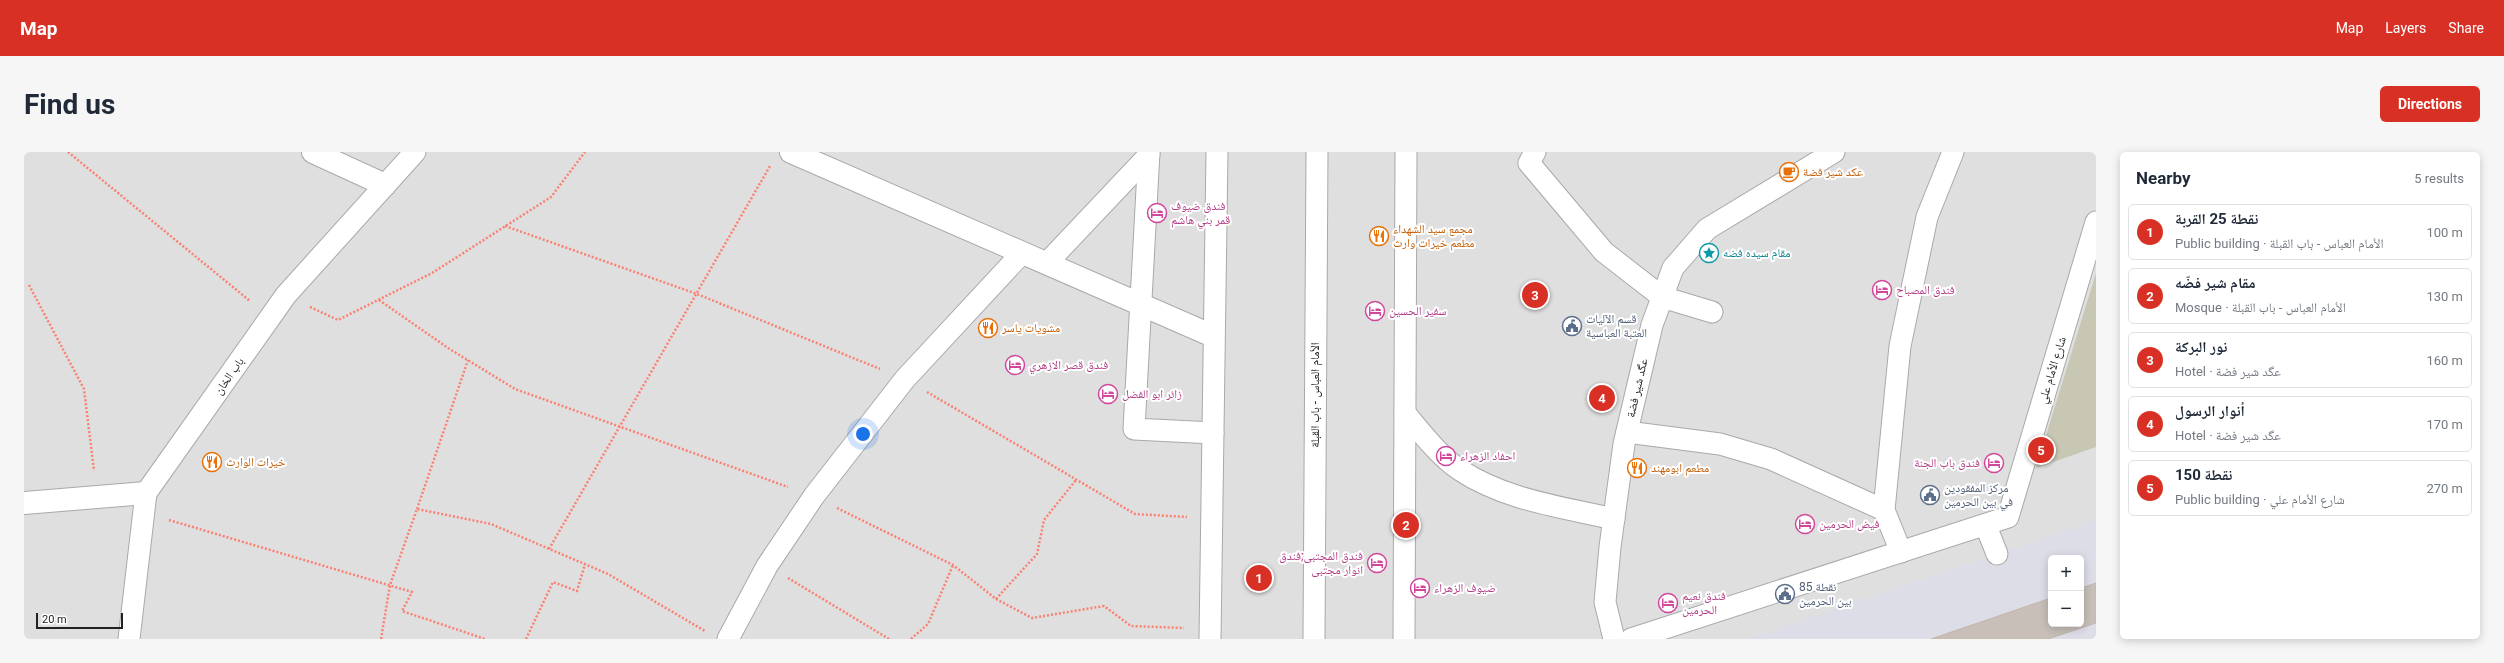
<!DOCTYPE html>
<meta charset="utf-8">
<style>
:root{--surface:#fff;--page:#f6f6f7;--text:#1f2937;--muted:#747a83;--line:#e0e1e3;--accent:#d93025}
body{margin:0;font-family:Roboto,"Noto Naskh Arabic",sans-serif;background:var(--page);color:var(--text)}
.controls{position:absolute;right:12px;bottom:12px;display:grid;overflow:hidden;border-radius:6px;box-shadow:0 2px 10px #0003}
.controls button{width:36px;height:36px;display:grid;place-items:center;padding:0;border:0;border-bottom:1px solid var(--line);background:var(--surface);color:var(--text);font:20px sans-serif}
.scale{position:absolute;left:12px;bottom:10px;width:87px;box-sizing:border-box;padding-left:4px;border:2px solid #222;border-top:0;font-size:11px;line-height:14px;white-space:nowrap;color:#222;-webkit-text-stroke:3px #fff;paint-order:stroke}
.you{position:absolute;left:839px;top:282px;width:14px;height:14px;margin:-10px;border:3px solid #fff;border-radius:50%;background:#1a73e8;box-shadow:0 0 0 6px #1a73e833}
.badge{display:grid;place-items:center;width:26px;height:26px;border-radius:50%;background:var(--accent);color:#fff;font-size:13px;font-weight:700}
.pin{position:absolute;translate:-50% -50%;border:2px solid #fff;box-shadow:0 1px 4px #0006}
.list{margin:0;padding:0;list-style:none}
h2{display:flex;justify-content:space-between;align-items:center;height:52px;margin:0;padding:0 16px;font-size:17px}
h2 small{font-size:13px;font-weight:400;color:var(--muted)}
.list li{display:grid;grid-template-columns:26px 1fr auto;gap:12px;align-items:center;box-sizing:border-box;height:56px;margin:0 8px 8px;padding:0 8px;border:1px solid var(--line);border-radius:6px}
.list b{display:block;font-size:15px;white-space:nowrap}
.list p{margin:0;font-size:13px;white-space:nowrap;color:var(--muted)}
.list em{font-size:13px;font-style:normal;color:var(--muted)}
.map{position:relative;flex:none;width:2072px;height:487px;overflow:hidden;border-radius:6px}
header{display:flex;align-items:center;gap:24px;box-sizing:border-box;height:56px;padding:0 20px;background:var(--accent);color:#fff}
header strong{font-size:19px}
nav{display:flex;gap:22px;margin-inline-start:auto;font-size:14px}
.intro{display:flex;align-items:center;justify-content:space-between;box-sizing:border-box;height:96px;padding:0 24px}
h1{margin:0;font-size:28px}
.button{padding:10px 18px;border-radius:6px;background:var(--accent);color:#fff;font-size:14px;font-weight:700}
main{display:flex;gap:24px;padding:0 24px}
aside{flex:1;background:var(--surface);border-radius:6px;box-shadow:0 2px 10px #0003}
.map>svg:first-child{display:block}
</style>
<header>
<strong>Map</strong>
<nav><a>Map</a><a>Layers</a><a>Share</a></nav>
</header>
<div class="intro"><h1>Find us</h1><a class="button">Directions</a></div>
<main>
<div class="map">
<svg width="2072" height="487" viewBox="0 0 2072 487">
<rect width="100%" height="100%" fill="#f2efe9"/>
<!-- residential -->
<path fill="#e0dfdf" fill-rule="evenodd" d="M0 0H2072V487H0ZM2027 406H2057V472H2027Z"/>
<!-- construction -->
<path fill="#c7c7b4" d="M2072 121V295L2012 316Z"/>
<!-- plaza -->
<path fill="#dddde8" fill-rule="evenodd" d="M2072 368V487H1724L1961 406ZM2027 406H2057V472H2027Z"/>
<!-- building -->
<path fill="#c7bfb8" stroke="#c4b6ab" d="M2072 431V471L2024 487H1907L2027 446V472H2057V436Z"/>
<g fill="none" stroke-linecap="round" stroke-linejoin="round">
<defs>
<g id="pedestrian">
<path d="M1125 0 1110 277 1189 281"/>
<path d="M1511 0 1505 11 1580 100 1638 145 1688 160"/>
<path d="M1023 111 1125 3"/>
<path d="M1381 261C1396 279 1416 305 1436 318 1481 348 1538 355 1590 367"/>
<path d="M1603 280 1696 292 1747 307 1860 358"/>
<path d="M1962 374 1973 402"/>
<path d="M1877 400 1860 358 1876 194 1903 65 1929 0"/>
<path d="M105 487 122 341 262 143 391 0"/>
<path d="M704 487 743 414 790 344 881 227 998 101"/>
<path d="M1186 487 1193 0"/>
<path d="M1290 487 1293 0"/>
<path d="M1380 487 1382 0"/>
<path d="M1590 487 1581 450 1586 395 1600 292 1628 173 1649 116 1683 77 1810 0"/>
<path d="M1607 487 1984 365 2072 70"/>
</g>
<g id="minor">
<path d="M289 0 361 33"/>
<path d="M767 0 1189 184"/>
<path d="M0 351 122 341"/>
</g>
</defs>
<!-- pedestrian casing -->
<use href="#pedestrian" stroke="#a9a9a9" stroke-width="23"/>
<!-- minor casing -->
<use href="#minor" stroke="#a9a9a9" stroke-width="24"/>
<!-- path -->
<g stroke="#fa8072" stroke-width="2.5" stroke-dasharray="2 2" stroke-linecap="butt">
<path d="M44 0 226 149"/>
<path d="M481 74 673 142 856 217"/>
<path d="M5 133 60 237 70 319"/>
<path d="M355 148 424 196 491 237 764 335"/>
<path d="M286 155 314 168 408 121 527 45 561 0"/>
<path d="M903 240 1111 362 1163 365"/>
<path d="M813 356 929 413 972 447 1008 466 1080 454 1107 474 1160 476"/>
<path d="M393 357 444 208"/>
<path d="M145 368 388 440 378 459 461 487"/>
<path d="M525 397 746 14"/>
<path d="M764 426 865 487"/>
<path d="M972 447 1013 402 1020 368 1052 328"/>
<path d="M357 487 366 433 393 357 467 372 584 422 681 479"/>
<path d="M502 487 529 430 553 439 561 412"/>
<path d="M887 487 904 472 929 413"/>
</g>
<!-- pedestrian -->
<use href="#pedestrian" stroke="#fff" stroke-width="21"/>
<!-- minor -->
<use href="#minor" stroke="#fff" stroke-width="22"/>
</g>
<!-- icons -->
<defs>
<symbol id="cafe-ring" viewBox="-11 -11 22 22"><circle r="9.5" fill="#fff" stroke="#e8710a" stroke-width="1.5"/><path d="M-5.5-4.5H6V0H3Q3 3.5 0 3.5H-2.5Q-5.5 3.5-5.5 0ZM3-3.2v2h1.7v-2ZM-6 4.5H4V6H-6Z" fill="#e8710a"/></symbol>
<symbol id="hotel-ring" viewBox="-11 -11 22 22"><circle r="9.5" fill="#fff" stroke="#d1479c" stroke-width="1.5"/><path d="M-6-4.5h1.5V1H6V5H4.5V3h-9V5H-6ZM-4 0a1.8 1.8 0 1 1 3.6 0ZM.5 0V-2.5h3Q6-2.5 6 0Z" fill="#d1479c"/></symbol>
<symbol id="restaurant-ring" viewBox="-11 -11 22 22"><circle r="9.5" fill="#fff" stroke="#e8710a" stroke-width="1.5"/><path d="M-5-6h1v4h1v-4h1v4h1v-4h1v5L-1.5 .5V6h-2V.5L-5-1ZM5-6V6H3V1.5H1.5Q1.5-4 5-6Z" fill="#e8710a"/></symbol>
<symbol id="sight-ring" viewBox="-11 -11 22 22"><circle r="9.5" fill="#fff" stroke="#0f9aa8" stroke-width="1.5"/><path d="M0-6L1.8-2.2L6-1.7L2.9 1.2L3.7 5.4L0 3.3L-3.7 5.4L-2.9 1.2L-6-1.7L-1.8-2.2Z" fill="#0f9aa8"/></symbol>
<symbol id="civic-ring" viewBox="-11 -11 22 22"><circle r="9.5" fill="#fff" stroke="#5c6f8a" stroke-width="1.5"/><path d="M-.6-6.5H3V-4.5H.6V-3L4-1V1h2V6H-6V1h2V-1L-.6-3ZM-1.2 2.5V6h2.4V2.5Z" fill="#5c6f8a"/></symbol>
</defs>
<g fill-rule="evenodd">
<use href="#cafe-ring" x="1754" y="9" width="22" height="22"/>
<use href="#hotel-ring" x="1122" y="50" width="22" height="22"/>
<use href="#restaurant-ring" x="1344" y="73" width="22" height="22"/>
<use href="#sight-ring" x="1674" y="90" width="22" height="22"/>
<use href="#hotel-ring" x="1847" y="127" width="22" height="22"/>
<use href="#hotel-ring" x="1340" y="148" width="22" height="22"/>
<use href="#civic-ring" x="1537" y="163" width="22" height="22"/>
<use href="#restaurant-ring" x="953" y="165" width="22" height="22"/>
<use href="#hotel-ring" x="980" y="202" width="22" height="22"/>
<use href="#hotel-ring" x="1073" y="231" width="22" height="22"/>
<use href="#hotel-ring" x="1411" y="293" width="22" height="22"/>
<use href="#restaurant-ring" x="177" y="299" width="22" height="22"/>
<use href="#hotel-ring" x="1959" y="300" width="22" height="22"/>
<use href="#restaurant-ring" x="1602" y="305" width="22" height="22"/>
<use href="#civic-ring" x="1895" y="332" width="22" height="22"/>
<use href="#hotel-ring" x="1770" y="361" width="22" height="22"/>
<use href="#hotel-ring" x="1342" y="400" width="22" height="22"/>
<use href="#hotel-ring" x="1385" y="425" width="22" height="22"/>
<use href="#civic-ring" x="1750" y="431" width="22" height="22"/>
<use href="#hotel-ring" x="1633" y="440" width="22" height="22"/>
</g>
<g text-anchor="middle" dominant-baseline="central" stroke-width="4" stroke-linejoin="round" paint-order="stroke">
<!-- food labels -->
<g font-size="12" fill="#c56008" stroke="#fff" text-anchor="start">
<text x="1779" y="20">عكد شير فضة</text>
<text x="1369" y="77">مجمع سيد الشهداء<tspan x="1369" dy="14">مطعم خيرات وارث</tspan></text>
<text x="978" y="176">مشويات ياسر</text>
<text x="202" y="310">خيرات الوارث</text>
<text x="1627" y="316">مطعم ابومهند</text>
</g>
<!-- hotel labels -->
<g font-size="12" fill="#b23c85" stroke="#fff" text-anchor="start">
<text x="1147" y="54">فندق ضيوف<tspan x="1147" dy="14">قمر بني هاشم</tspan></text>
<text x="1872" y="138">فندق المصباح</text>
<text x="1365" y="159">سفير الحسين</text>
<text x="1005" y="213">فندق قصر الازهري</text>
<text x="1098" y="242">زائر ابو الفضل</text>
<text x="1436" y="304">احفاد الزهراء</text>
<text x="1956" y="311" text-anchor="end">فندق باب الجنة</text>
<text x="1795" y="372">فيض الحرمين</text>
<text x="1339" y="404" text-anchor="end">فندق المجتبى;فندق<tspan x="1339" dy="14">انوار مجتبى</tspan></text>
<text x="1410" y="436">ضيوف الزهراء</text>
<text x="1658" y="444">فندق نعيم<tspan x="1658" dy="14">الحرمين</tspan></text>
</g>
<!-- culture labels -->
<g font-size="12" fill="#0d838f" stroke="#fff" text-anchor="start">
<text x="1699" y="101">مقام سيده فضه</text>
</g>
<!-- service labels -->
<g font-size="12" fill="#4e5e75" stroke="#fff" text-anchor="start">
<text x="1562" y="167">قسم الآليات<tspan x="1562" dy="14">العتبة العباسية</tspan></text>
<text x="1920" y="336">مركز المفقودين<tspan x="1920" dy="14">في بين الحرمين</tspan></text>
<text x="1775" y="435">نقطة 85<tspan x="1775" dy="14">بين الحرمين</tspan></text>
</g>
<!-- street labels -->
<g font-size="12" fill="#222" stroke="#fff">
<text transform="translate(2028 218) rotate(-73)">شارع الأمام علي</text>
<text transform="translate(205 224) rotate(-55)">باب الخان</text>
<text transform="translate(1613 236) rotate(-77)">عگد شير فضة</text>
<text transform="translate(1291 243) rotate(-90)">الأمام العباس - باب القبلة</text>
</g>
</g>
</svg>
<div class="controls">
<button>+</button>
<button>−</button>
</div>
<div class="scale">20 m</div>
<div class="you"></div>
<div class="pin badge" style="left:1235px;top:426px">1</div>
<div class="pin badge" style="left:1382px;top:373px">2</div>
<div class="pin badge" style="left:1511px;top:143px">3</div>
<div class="pin badge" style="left:1578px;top:246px">4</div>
<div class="pin badge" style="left:2017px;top:298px">5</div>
</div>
<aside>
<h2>Nearby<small>5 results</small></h2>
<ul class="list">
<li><span class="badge">1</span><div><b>نقطة 25 القربة</b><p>Public building · الأمام العباس - باب القبلة</p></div><em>100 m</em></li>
<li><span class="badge">2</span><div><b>مقام شير فضّه</b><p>Mosque · الأمام العباس - باب القبلة</p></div><em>130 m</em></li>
<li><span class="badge">3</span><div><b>نور البركة</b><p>Hotel · عگد شير فضة</p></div><em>160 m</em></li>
<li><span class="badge">4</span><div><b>أنوار الرسول</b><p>Hotel · عگد شير فضة</p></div><em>170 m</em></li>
<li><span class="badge">5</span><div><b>نقطة 150</b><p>Public building · شارع الأمام علي</p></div><em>270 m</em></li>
</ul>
</aside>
</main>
